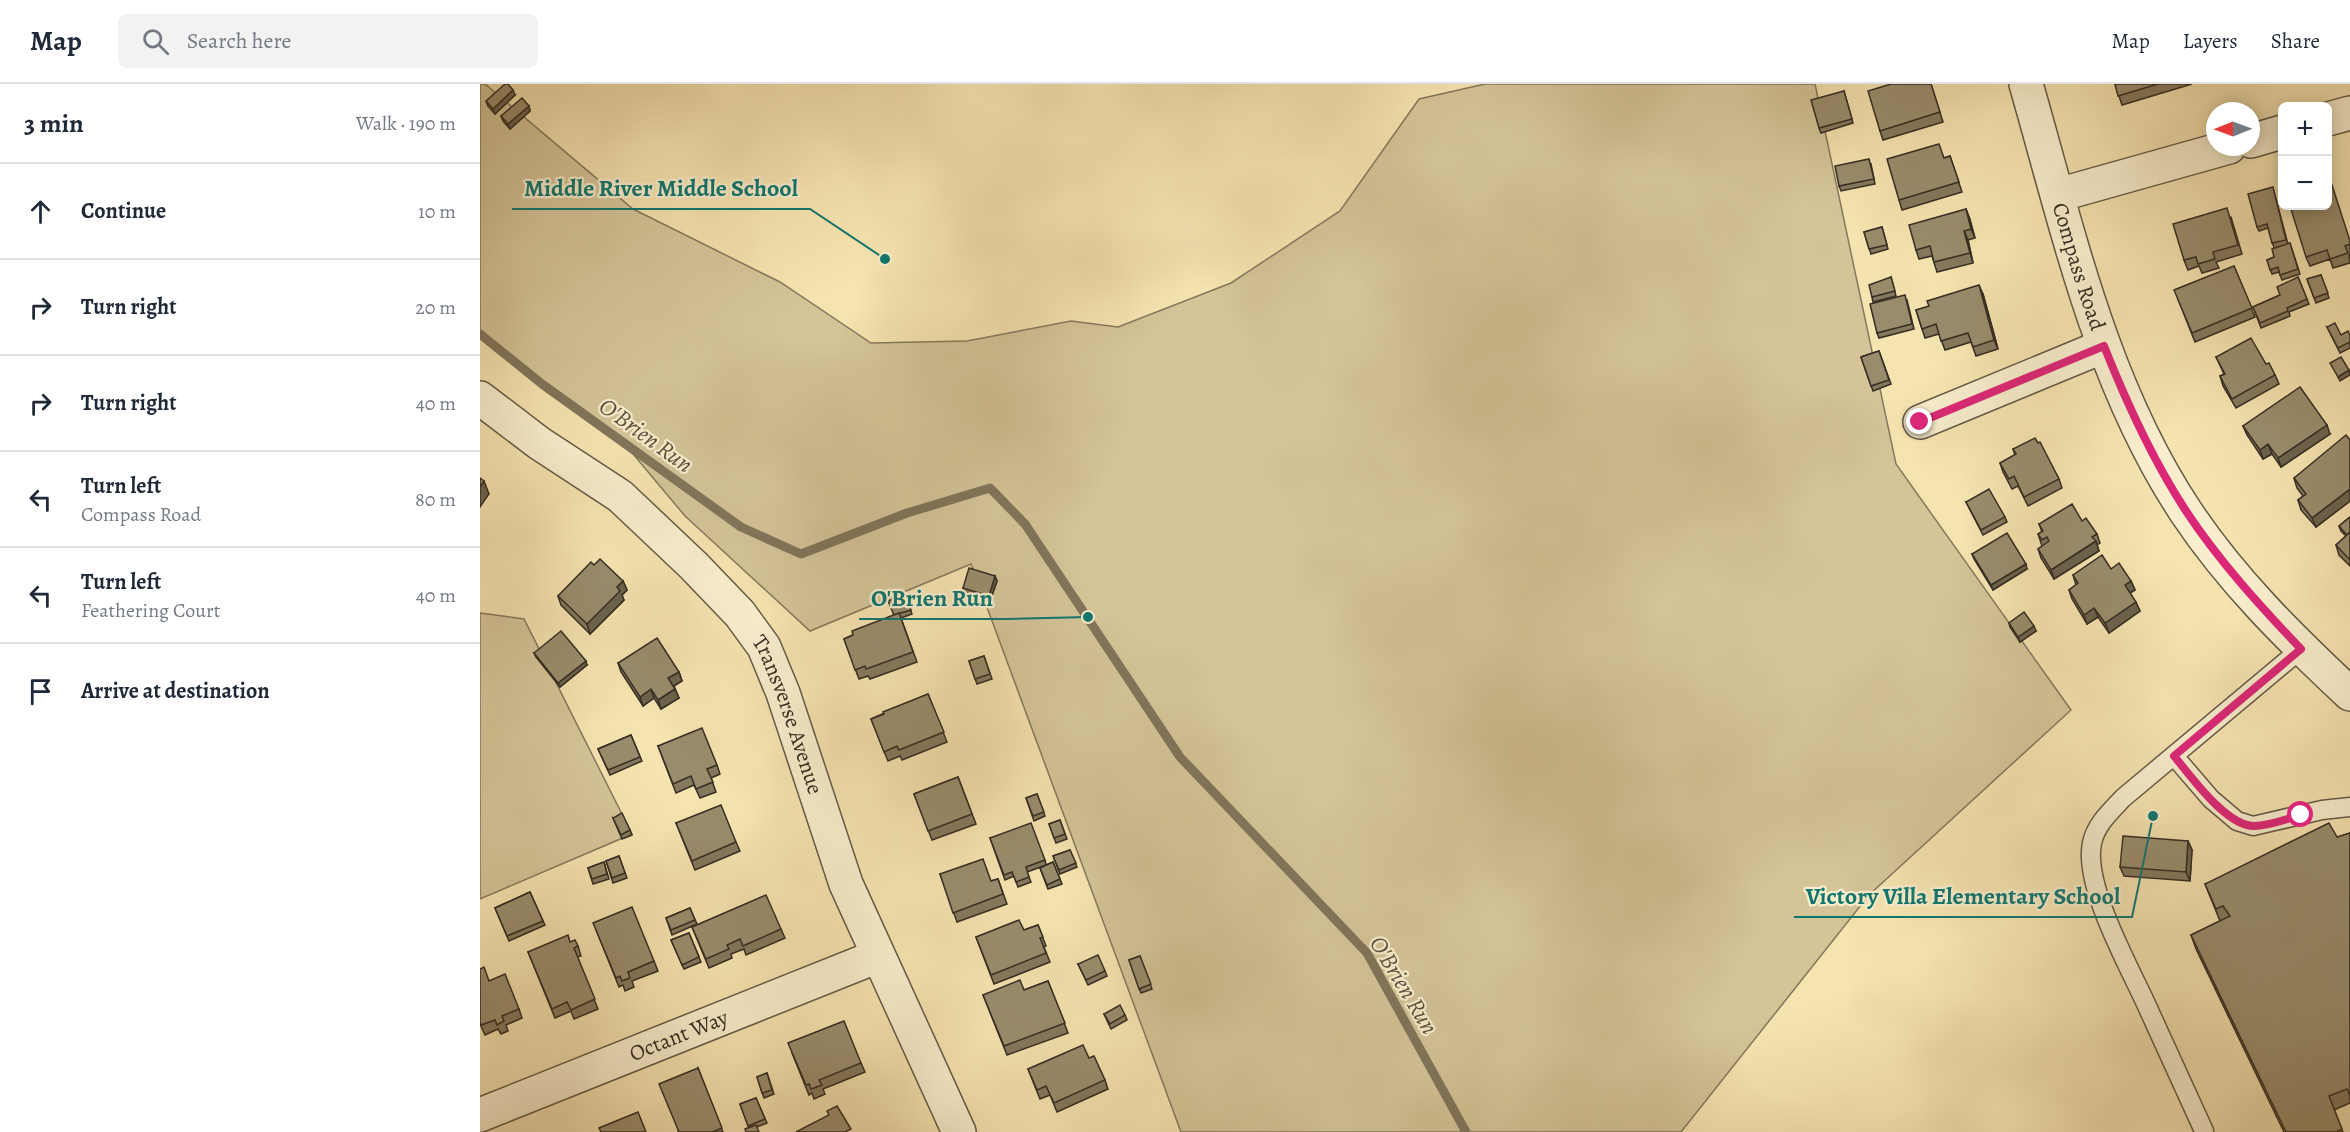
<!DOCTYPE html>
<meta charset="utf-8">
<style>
:root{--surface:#fff;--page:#f2f2f3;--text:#1f2937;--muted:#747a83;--line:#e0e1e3}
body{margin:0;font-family:Alegreya,serif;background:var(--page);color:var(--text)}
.controls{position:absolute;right:18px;top:18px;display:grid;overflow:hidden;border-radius:9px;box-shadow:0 3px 15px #0003}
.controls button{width:54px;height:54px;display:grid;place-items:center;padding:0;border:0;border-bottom:2px solid var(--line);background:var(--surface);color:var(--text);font:30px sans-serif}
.compass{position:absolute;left:1726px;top:18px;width:54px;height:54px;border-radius:50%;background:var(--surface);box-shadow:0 3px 15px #0003;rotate:269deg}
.stop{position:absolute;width:18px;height:18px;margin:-14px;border:4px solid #db2777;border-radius:50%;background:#fff}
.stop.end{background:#db2777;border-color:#fff;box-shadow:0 2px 6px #0008}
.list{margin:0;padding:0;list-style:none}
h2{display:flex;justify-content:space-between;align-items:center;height:78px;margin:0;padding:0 24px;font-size:26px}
h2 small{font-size:20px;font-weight:400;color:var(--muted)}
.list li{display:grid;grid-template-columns:39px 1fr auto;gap:18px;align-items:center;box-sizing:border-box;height:96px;padding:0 24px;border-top:2px solid var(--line)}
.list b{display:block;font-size:22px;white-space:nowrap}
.list p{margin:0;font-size:20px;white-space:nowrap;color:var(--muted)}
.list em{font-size:20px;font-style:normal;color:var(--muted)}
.icon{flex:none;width:33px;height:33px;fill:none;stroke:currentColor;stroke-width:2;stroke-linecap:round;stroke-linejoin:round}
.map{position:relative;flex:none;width:1870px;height:1048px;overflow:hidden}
header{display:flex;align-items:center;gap:36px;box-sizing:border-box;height:84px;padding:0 30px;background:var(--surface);border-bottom:2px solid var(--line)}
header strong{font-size:28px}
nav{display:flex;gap:33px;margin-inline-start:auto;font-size:21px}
.search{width:420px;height:54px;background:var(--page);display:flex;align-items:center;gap:15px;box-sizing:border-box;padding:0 21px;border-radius:9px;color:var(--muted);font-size:22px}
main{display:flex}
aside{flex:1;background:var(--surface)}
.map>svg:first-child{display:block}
</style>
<header>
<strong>Map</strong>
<div class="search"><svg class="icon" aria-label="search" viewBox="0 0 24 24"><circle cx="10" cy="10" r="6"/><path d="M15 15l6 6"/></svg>Search here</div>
<nav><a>Map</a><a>Layers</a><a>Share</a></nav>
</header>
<main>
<aside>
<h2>3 min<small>Walk · 190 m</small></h2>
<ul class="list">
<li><svg class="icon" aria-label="ahead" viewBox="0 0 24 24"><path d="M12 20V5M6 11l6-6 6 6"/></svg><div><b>Continue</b></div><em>10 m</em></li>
<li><svg class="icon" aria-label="right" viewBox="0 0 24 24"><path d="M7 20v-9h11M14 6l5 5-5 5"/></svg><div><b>Turn right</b></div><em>20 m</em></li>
<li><svg class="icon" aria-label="right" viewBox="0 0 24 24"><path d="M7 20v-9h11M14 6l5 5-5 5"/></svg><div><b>Turn right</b></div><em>40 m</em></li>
<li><svg class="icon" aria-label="left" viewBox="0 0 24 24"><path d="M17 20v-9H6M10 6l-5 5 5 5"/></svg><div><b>Turn left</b><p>Compass Road</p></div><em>80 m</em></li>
<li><svg class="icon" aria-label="left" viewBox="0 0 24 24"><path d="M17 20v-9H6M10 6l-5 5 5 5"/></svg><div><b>Turn left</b><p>Feathering Court</p></div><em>40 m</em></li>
<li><svg class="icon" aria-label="arrive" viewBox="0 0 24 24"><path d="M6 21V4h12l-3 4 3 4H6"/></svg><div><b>Arrive at destination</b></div></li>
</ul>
</aside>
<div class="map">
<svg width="1870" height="1048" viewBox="0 0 1870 1048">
<rect width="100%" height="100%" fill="#f5e3b0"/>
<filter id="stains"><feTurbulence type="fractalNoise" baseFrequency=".00333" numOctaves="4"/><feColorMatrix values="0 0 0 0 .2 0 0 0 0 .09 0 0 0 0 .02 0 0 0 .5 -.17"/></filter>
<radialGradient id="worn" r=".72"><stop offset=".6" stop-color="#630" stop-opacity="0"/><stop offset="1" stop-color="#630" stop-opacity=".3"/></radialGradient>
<!-- green -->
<g fill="#d4c498" stroke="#84785e" stroke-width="1.5">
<path d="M0 0H5L153 125 300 198 391 259 487 257 591 237 638 243 751 199 860 127 939 15 1005 0H1335L1416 380 1591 626 1389 811 1201 1048H701L491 480 330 547 205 432 143 358 0 250Z"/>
<path d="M0 529 44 535 152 750 0 815Z"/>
</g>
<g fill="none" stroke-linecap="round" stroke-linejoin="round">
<!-- stream -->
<path stroke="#81755b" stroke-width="9" d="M0 250 62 300 261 443 321 470 427 429 510 404 545 440 700 673 887 869 986 1048"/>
<defs>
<g id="service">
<path d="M1694 672 1731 715 1757 737 1773 742 1842 726 1870 723"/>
<path d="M1724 1047C1705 1005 1686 963 1667 922 1649 882 1603 801 1612 759 1616 740 1631 727 1643 714L1821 565"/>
</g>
<g id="minor">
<path d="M1848 35 1870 29"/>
<path d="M1771 57 1802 48"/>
<path d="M1578 111 1749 63"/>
<path id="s1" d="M0 314 59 359 140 412 214 482 260 530 284 563 303 609 366 800 479 1048"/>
<path d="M1440 338 1624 262"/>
<path id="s2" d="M0 1031 398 872"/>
</g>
<g id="tertiary">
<path id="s3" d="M1546 0C1588 146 1621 300 1706 428 1752 497 1810 554 1870 610"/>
</g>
</defs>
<!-- service casing -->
<use href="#service" stroke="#655a46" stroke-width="21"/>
<!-- minor casing -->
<use href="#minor" stroke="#655a46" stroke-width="36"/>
<!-- tertiary casing -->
<use href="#tertiary" stroke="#655a46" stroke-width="36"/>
<!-- service -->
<use href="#service" stroke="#f8edcc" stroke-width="18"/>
<!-- minor -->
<use href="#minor" stroke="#f8edcc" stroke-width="33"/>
<!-- tertiary -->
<use href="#tertiary" stroke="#f8edcc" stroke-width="33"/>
</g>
<!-- wall -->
<g fill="#84785d" stroke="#352d23" stroke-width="1.5">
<path d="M1451 0 1463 38 1403 56 1400 47Z"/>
<path d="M1635 0H1712L1642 21Z"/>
<path d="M1364 7 1373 39 1341 49 1339 44Z"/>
<path d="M35 11 15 30 8 22 6 17Z"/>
<path d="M49 22 50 27 30 45 23 37 21 32Z"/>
<path d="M1470 72 1482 108 1422 126 1419 116 1464 74Z"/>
<path d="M1391 80 1395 100 1361 107 1359 102Z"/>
<path d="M1794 108 1808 160 1810 159 1820 190 1802 196 1799 188 1792 190 1787 176 1794 173 1799 163 1794 164 1788 144 1779 147 1777 143Z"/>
<path d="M1486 125 1495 154 1488 156 1493 179 1457 188 1452 172 1439 175 1436 166Z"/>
<path d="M1751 133 1762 170 1736 178 1739 184 1722 189 1719 182 1708 186 1704 176Z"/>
<path d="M1402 143 1408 165 1391 170 1384 148Z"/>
<path d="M1870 156V170L1869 171 1870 179 1853 184 1850 175 1830 182 1826 173Z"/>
<path d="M1754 182 1775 233 1715 258 1698 215Z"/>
<path d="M1841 191 1849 214 1836 219 1827 195Z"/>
<path d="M1411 193 1416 212 1393 218 1392 213Z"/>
<path d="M1818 193 1829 220 1809 228 1810 232 1781 244 1773 223 1800 211Z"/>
<path d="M1503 210 1518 265 1496 272 1491 258 1465 266 1459 250 1445 254 1436 226Z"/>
<path d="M1427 216 1434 245 1399 254 1397 249Z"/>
<path d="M1847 243 1861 251H1870V264L1860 269Z"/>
<path d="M1399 267 1411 300 1393 307 1381 273Z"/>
<path d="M1736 273 1786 280 1795 291 1799 300 1756 324 1743 302 1740 292 1744 290Z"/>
<path d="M1763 342 1850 350 1801 383 1792 370 1783 375 1767 351Z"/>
<path d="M1870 356V417L1836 443 1821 426 1818 416 1823 412 1817 404 1814 394Z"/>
<path d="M1558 359 1579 395 1582 404 1548 422 1538 402 1532 405 1523 388 1520 379 1535 371 1533 365Z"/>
<path d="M1486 418 1525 433 1527 438 1503 451Z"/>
<path d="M1870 433V482L1859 471 1856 461 1866 452 1861 447 1859 442Z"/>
<path d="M1602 437 1617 450 1620 459 1617 461 1619 467 1574 495 1561 474 1558 465 1562 462 1558 450 1562 448 1559 440Z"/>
<path d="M1492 470 1547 485 1513 506 1494 475Z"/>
<path d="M114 481 143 497 147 506 142 511 144 516 110 550 81 521 78 512Z"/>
<path d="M1631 485 1651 497 1655 506 1650 509 1660 527 1629 549 1618 533 1607 540 1592 515 1589 506 1596 501 1593 491Z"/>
<path d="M515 492 517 497 510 517 484 509 483 504Z"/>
<path d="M425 510 432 530 421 534 437 578 390 595 388 592 379 595 364 555 373 551 414 531Z"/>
<path d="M1529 539 1556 547 1540 558 1530 543Z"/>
<path d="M54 569 107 581 80 603 56 573Z"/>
<path d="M504 572 512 595 497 600 489 577Z"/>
<path d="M138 579 199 588 202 597 194 602 199 614 181 625 174 614 163 622 141 588Z"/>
<path d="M448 610 467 658 422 676 420 672 408 677 391 635Z"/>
<path d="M151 651 162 677 130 691 118 665Z"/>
<path d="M178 662 237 681 240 690 231 694 236 708 220 714 214 701 196 709Z"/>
<path d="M478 693 496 740 452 756 434 710Z"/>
<path d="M557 710 565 732 554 737 546 714Z"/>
<path d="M133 734 150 746 152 751 142 755Z"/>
<path d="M580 736 587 755 576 759 569 740Z"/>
<path d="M196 739 256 758 260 767 215 786Z"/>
<path d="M1870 749V1019L1854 1026 1863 1048H1804L1716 865 1711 851 1740 837 1725 800Z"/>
<path d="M510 754 565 776 566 781 573 778 582 800 568 805 560 784 566 781 547 788 551 798 538 803 534 792 525 796Z"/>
<path d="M1708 757 1712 766 1710 797 1644 792 1640 783Z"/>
<path d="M590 766 597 783 580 790 573 772Z"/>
<path d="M139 772 147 794 133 799 126 777Z"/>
<path d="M124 778 129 795 113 800 108 784Z"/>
<path d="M460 790 511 797 518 795 527 820 477 838Z"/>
<path d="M50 808 65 841 29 857 15 824Z"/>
<path d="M210 824 217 840 192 851 186 834Z"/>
<path d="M558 841 566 862 564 863 570 878 514 900 496 853 544 846Z"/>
<path d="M212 843 301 845 305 854 266 871 264 865 251 870 252 874 229 884Z"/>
<path d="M117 848 174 877 178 887 152 897 154 903 145 907 143 901 139 903Z"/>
<path d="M209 849 221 878 204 885 191 856Z"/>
<path d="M98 862 101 872 97 873 118 925 94 935 91 927 75 934 48 868Z"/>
<path d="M660 872 672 905 661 909 649 876Z"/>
<path d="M598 880 625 887 627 892 608 901Z"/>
<path d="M0 885 9 897 39 925 42 934 26 941 28 947 21 950 18 945 5 951 0 940Z"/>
<path d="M568 897 588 949 527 971 503 911 544 906Z"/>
<path d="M624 930 645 931 647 936 631 945Z"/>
<path d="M312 969 381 979 385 988 343 1005 345 1010 334 1015 332 1009 329 1011Z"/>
<path d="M609 974 625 996 628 1005 577 1028 570 1011 560 1015 548 985Z"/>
<path d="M218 984 243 1048H198Z"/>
<path d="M287 989 294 1010 284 1014 277 993Z"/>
<path d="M276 1014 287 1039 277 1043 269 1044 260 1020Z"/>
</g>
<!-- shaded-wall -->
<g fill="#6b624c" stroke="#352d23" stroke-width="1.5">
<path d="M33 6 35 11 15 30 13 25Z"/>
<path d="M49 22 50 27 30 45 28 40Z"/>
<path d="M1486 125 1490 135 1495 154 1491 145Z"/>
<path d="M1484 147 1488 156 1493 179 1490 169Z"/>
<path d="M1499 201 1503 210 1518 265 1514 256Z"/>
<path d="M1869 286 1870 291 1860 297 1858 293Z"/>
<path d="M1847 341 1850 350 1801 383 1798 374Z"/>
<path d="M1788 360 1792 370 1783 375 1780 366Z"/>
<path d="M4 397 9 410 0 423V403Z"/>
<path d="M1870 405V417L1836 443 1832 434Z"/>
<path d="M1616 457 1619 467 1574 495 1571 486Z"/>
<path d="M1546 480 1547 485 1513 506 1511 501Z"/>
<path d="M515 492 517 497 510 517 509 512Z"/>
<path d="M143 497 147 506 142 511 144 516 110 550 107 540 137 503Z"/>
<path d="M1651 497 1655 506 1648 510 1645 501Z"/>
<path d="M1656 518 1660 527 1629 549 1625 539Z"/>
<path d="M1614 524 1618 533 1607 540 1604 531Z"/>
<path d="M1554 542 1556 547 1540 558 1538 553Z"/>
<path d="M106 577 107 581 80 603 78 599Z"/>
<path d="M199 588 202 597 192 603 188 594Z"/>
<path d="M171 605 174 614 163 622 160 613Z"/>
<path d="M195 605 199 614 181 625 178 616Z"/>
<path d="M1708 757 1712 766 1710 797 1706 788Z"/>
</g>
<!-- building -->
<g fill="#998c6c" stroke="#352d23" stroke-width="1.5">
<path d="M25 0H28L33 6 13 25 6 17Z"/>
<path d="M1411 0H1451L1460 28 1400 47 1388 7Z"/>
<path d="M1635 0H1678L1638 12Z"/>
<path d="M1364 7 1372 35 1339 44 1331 16Z"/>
<path d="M42 14 49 22 28 40 21 32Z"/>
<path d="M1459 60 1464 74 1470 72 1479 98 1419 116 1407 75Z"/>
<path d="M1389 75 1394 95 1359 102 1355 82Z"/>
<path d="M1851 98 1870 157V160L1865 162 1868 169 1850 175 1847 166 1826 173 1810 122H1848V99Z"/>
<path d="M1793 103 1806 156 1792 159 1787 140 1777 143 1768 110Z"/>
<path d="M1747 124 1758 161 1733 168 1735 175 1718 180 1716 173 1704 176 1693 140Z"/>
<path d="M1486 125 1491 145 1484 147 1490 169 1454 178 1450 162 1436 166 1429 141Z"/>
<path d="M1402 143 1407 161 1389 165 1384 148Z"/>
<path d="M1810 159 1818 185 1800 191 1798 183 1790 186 1787 176 1794 173 1792 165Z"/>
<path d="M1754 182 1772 224 1712 249 1694 206Z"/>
<path d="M1841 191 1848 209 1834 214 1827 195Z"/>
<path d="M1411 193 1415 207 1392 213 1389 201Z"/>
<path d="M1818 193 1827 215 1807 224 1808 227 1780 239 1773 223 1800 211 1797 203Z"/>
<path d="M1499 201 1514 256 1493 263 1488 249 1461 257 1456 240 1442 245 1436 226 1449 222 1447 217Z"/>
<path d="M1425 211 1432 240 1397 249 1390 220Z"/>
<path d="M1855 239 1861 251 1868 247 1870 251V258L1858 264 1847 243Z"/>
<path d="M1771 254 1786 280 1789 279 1795 291 1752 315 1740 292 1745 290 1736 273Z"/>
<path d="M1399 267 1409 296 1391 302 1381 273Z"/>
<path d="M1861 273 1869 286 1858 293 1850 279Z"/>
<path d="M1820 303 1847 341 1798 374 1788 360 1780 366 1763 342Z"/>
<path d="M1866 351 1870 356V405L1832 434 1818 416 1826 410 1814 394Z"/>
<path d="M1555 354 1558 359 1560 358 1579 395 1544 413 1534 392 1529 395 1520 379 1536 370 1533 365Z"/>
<path d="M0 394 4 397 0 403Z"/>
<path d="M1509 405 1525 433 1501 446 1486 418Z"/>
<path d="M1592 420 1602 437 1606 434 1617 450 1612 453 1616 457 1571 486 1558 465 1569 457 1567 453 1562 456 1558 450 1563 447 1559 440Z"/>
<path d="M1870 433V448L1867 451 1859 442Z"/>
<path d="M1870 448V476L1856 461Z"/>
<path d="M1527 449 1546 480 1511 501 1492 470Z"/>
<path d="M1622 471 1631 485 1639 479 1651 497 1645 501 1656 518 1625 539 1614 524 1604 531 1589 506 1598 499 1593 491Z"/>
<path d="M120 475 143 497 137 503 140 507 107 540 78 512 111 478 114 481Z"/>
<path d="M489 484 515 492 509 512 483 504Z"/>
<path d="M425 510 431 526 414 531 408 517Z"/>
<path d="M1544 528 1554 542 1538 553 1529 539Z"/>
<path d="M419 529 433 568 386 585 385 582 375 586 364 555 373 551 372 547Z"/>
<path d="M81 547 106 577 78 599 54 569Z"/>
<path d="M177 554 199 588 188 594 195 605 178 616 171 605 160 613 138 579Z"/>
<path d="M504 572 510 590 495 595 489 577Z"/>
<path d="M448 610 464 648 419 666 417 662 404 668 391 635 404 630 403 628Z"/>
<path d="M222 644 237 681 227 685 233 698 216 705 211 692 193 700 178 662Z"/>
<path d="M151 651 160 673 128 686 118 665Z"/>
<path d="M478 693 492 730 448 747 434 710Z"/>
<path d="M557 710 564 728 553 732 546 714Z"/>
<path d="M241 721 256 758 212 777 196 739Z"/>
<path d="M142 729 150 746 141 751 133 734Z"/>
<path d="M580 736 585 750 574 754 569 740Z"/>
<path d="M551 739 565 776 546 783 549 793 536 798 532 788 524 791 510 754Z"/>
<path d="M1849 739 1857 753 1870 749V1012L1867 1005 1849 1012 1862 1045 1856 1048H1806L1711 851 1750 832 1743 822 1736 825 1725 800Z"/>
<path d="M1643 752 1708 757 1706 788 1640 783Z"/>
<path d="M590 766 596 779 579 786 573 772Z"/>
<path d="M139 772 145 789 132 794 126 777Z"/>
<path d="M503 775 511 797 518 795 523 810 473 829 460 790Z"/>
<path d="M124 778 127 790 112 795 108 784Z"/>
<path d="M573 778 580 795 567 801 560 784Z"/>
<path d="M50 808 63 837 27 852 15 824Z"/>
<path d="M286 811 301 845 263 862 260 855 247 861 249 865 226 875 212 843Z"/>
<path d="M152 823 174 877 148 888 150 894 142 897 140 892 136 894 113 839Z"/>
<path d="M210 824 215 836 191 846 186 834Z"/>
<path d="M539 836 544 846 558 841 563 853 560 854 566 869 511 891 496 853Z"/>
<path d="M209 849 219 873 202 881 191 856Z"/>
<path d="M88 851 90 858 95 856 98 862 94 864 115 915 91 926 87 918 72 925 48 868Z"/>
<path d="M618 871 625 887 606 896 598 880Z"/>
<path d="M660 872 671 900 659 905 649 876Z"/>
<path d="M4 883 9 897 25 890 39 925 22 932 24 937 17 941 15 936 1 941 0 938V885Z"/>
<path d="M540 896 544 906 568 897 585 939 524 962 503 911Z"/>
<path d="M640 921 645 931 630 940 624 930Z"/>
<path d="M364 937 381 979 339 996 342 1001 331 1005 329 1000 326 1001 308 959Z"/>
<path d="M603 961 609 974 614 972 625 996 574 1019 566 1002 557 1006 548 985Z"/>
<path d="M218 984 242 1044 232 1048H199L179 1000Z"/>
<path d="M287 989 292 1006 282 1009 277 993Z"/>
<path d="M276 1014 285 1035 268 1042 260 1020Z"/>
<path d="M357 1022 371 1045 365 1048H316L349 1031 347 1027Z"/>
<path d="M158 1028 166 1048H121L119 1044Z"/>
<path d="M276 1041 279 1048H266L265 1045Z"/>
</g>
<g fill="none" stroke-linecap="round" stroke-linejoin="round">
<!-- route -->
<path stroke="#db2777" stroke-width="8" d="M1440 338 1624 262C1647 320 1672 375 1706 427 1739 477 1780 522 1821 565L1694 672C1711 692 1746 742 1774 742 1790 742 1806 735 1821 731"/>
</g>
<g text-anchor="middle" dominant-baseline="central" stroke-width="4.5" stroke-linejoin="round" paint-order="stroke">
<!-- street labels -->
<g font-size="22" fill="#352d23" stroke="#f8edcc">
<text stroke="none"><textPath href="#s3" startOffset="190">Compass Road</textPath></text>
<text stroke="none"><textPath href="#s1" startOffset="452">Transverse Avenue</textPath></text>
<text stroke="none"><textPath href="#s2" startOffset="214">Octant Way</textPath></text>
</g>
<!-- water labels -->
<g font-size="24" font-style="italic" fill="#5b513f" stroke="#f8edcc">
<text transform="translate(166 351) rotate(36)">O'Brien Run</text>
<text transform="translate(924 901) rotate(59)">O'Brien Run</text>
</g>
</g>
<!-- callouts -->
<path fill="none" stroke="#0f766e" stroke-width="2" d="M405 175L330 125H32M608 533L525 535H379M1673 732L1652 833H1314"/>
<g fill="#0f766e" stroke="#f8edcc" stroke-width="2">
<circle cx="405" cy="175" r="6"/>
<circle cx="608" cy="533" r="6"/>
<circle cx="1673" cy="732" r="6"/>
</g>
<g font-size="24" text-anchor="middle" font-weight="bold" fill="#0f766e" stroke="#f8edcc" stroke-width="4.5" stroke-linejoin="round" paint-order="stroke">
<text x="181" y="112">Middle River Middle School</text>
<text x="452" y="522">O'Brien Run</text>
<text x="1483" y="820">Victory Villa Elementary School</text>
</g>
<rect width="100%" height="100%" filter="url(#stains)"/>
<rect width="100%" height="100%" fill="url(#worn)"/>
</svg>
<div class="controls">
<button>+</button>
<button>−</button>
</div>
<svg class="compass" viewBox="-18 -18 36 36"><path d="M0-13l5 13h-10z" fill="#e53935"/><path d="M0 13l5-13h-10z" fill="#747a83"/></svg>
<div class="stop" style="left:1821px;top:731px"></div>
<div class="stop end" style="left:1440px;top:338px"></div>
</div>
</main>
